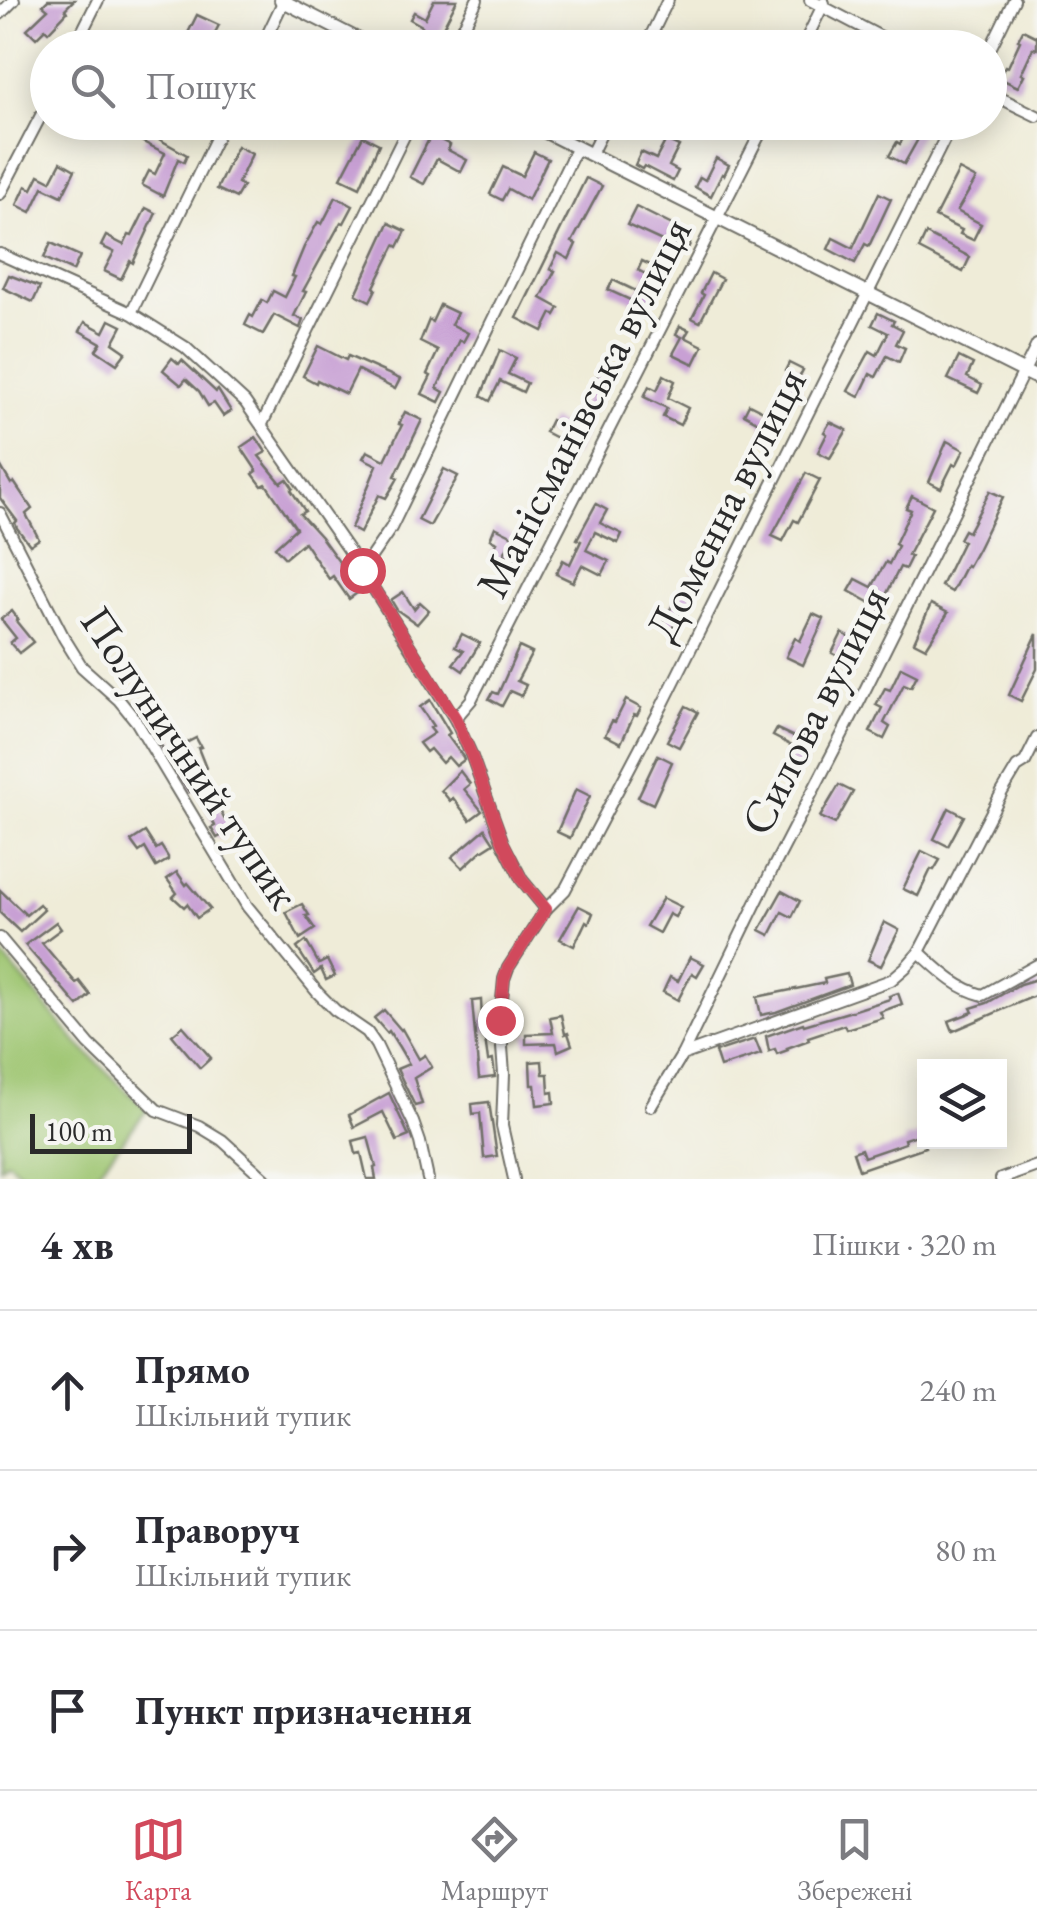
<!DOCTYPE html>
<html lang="uk">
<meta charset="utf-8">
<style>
:root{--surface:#fff;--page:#f7f7f7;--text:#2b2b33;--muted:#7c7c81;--line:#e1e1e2;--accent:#d1495b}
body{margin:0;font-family:"EB Garamond",serif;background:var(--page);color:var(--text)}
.controls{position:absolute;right:30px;bottom:30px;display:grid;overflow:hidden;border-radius:0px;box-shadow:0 5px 25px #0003}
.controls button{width:90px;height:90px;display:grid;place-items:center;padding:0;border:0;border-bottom:2px solid var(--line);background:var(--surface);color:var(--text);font:50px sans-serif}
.scale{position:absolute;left:30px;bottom:25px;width:162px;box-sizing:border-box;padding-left:10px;border:5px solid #2b2b2b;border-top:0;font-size:28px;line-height:35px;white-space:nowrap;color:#2b2b2b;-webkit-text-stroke:8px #f6f6f2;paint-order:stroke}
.stop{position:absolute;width:30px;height:30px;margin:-22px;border:8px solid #d1495b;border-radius:50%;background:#fff}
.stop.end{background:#d1495b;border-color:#fff;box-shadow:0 2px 10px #0008}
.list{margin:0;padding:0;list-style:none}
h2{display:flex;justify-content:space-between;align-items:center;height:130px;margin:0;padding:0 40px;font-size:42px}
h2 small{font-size:32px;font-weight:400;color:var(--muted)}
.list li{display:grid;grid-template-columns:65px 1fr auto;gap:30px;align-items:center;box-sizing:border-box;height:160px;padding:0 40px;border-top:2px solid var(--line)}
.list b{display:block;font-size:38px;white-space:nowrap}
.list p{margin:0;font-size:32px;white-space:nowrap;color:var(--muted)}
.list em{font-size:32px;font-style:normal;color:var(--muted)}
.icon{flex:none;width:55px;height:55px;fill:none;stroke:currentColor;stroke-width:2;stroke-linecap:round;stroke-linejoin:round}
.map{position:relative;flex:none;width:1037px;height:1179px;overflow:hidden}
.search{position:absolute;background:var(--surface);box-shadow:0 5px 25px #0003;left:30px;right:30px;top:30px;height:110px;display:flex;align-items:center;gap:25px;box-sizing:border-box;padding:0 35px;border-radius:55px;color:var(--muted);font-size:38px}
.sheet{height:610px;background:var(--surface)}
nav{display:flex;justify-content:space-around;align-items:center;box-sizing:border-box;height:140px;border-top:2px solid var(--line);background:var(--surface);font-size:28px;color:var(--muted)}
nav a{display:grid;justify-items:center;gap:5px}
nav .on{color:var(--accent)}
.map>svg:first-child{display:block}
</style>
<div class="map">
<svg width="1037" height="1179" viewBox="0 0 1037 1179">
<rect width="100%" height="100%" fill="#f6f6f2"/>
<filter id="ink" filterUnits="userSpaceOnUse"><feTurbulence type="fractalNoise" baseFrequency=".01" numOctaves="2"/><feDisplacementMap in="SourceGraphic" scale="20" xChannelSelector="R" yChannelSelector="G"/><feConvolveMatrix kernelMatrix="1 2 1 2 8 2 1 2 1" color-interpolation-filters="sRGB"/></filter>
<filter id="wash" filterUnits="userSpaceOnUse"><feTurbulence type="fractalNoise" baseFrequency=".0048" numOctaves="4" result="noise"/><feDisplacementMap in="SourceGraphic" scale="40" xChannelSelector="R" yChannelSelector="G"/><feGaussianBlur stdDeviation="2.25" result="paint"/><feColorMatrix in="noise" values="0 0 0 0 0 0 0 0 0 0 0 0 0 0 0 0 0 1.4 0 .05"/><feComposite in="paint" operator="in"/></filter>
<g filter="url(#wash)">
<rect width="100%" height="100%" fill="#efecd8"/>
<!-- green -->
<path fill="#9dc570" stroke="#64784e" stroke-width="2.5" d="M0 952 79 1045 147 1110 92 1179H28L7 1161 0 1168Z"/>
<g id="blocks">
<!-- building -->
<g fill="#c8a0d4">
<path d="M48 0H74L65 9 67 12 48 32 45 29 36 38 27 29 48 9 43 5Z"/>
<path d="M434 0H457L440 33 438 32 430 48H412L422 26 410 19 414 12 425 18Z"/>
<path d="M197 15 219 25 208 46 187 35Z"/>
<path d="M1023 30 1037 37V49L1033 48 1021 74 1024 75 1018 87 999 78 1005 66 1008 67 1020 41 1018 40Z"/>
<path d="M910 125 922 132 904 164 889 156 897 142 900 144Z"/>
<path d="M148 133 187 155 184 162 178 159 163 196 142 185 149 171 155 174 165 153 143 142Z"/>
<path d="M431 135 450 145 448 150 467 160 461 172 437 159 424 184 410 177Z"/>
<path d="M363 136 379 144 360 187 341 178Z"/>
<path d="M666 140 679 146 669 166 678 171 673 181 644 166 642 169 635 165 641 152 656 159Z"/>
<path d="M237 146 252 154 238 183 243 186 236 198 217 189Z"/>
<path d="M534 152 548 159 528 200 508 189 502 200 490 194 503 167 522 176Z"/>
<path d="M716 158 729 165 724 175 722 174 711 196 695 187 700 177 705 180Z"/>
<path d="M61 162 75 170 62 196 43 187 31 212 17 205 26 186 32 189 39 175 51 181Z"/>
<path d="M959 170 976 179 957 211 981 224 973 240 960 234 962 230 935 217Z"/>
<path d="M586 178 602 186 572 242 576 244 569 259 558 253 550 269 555 271 541 298 559 308 555 315 552 313 543 331 517 318Z"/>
<path d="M879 193 891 199 869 246 865 244 855 263 828 249 833 238 853 248Z"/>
<path d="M336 197 353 206 344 223 341 222 303 291 306 292 294 316 303 320 300 328 274 315 263 334 245 325 250 315 253 317 262 300 267 303 273 291 285 297 295 277 292 276 304 247 318 222 322 224Z"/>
<path d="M636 207 684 231 680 239 690 244 686 252 627 225Z"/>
<path d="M146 208 156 213 133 263 130 261 121 279 104 271 114 252 101 246 106 236 124 245 129 235 132 236Z"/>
<path d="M389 223 406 231 398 247 395 245 374 287 376 289 370 301 356 294Z"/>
<path d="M926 234 970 257 963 272 919 249Z"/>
<path d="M51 243 80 256 73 271 44 258Z"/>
<path d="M642 261 661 270 650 294 656 297 650 309 608 290 613 280 638 292 647 275 638 270Z"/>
<path d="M711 273 722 279 700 322 692 318 704 295 701 293Z"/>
<path d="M9 275 40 287 33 302 3 288Z"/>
<path d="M440 305 457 313 451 324 468 333 463 342 460 340 437 388 444 392 439 402 422 394 431 376 427 374 438 351 420 342 429 320 432 322Z"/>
<path d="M878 313 894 321 892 324 903 330 896 344 905 348 899 362 887 356 876 377 870 374 859 397 848 391 870 351 877 355 888 333 872 325Z"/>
<path d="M110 320 122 326 113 343 126 352 117 364 96 350 101 343 80 331 85 322 104 332Z"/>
<path d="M680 326 689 330 685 337 703 346 694 364 673 354 682 337 676 334Z"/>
<path d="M318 346 346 360 348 356 400 379 395 389 358 370 346 394 317 380 316 383 303 376Z"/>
<path d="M500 350 516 358 508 374 527 383 523 392 500 381 490 401 481 396Z"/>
<path d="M959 357 973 364 967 377 982 385 978 393 948 379Z"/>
<path d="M172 358 179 364 182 360 216 392 218 390 231 411 223 416 214 403 208 406 199 391 186 379 181 385 163 370Z"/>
<path d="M789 363 803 370 795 385 802 389 798 398 793 396 774 434 762 428 764 425 744 414 749 404 769 414 789 373 785 371Z"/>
<path d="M601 368 614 374 594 412 581 406Z"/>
<path d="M664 375 675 381 668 398 688 408 680 425 663 417 667 408 644 397 649 386 657 390Z"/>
<path d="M405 412 422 420 395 476 398 478 394 485 386 498 379 495 360 533 351 528 377 465 363 458 367 451 385 460 402 425 399 424Z"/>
<path d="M551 420 570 430 573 426 585 432 575 456 571 454 558 481 549 477 562 450 560 449 564 442 545 432Z"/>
<path d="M830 422 847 430 830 458 818 452 827 434 824 432Z"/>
<path d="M256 437 266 452 259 456 281 483 287 479 293 488 291 490 305 511 300 514 321 537 360 591 349 599 333 576 329 579 304 542 285 558 275 547 296 528 266 484 262 486 253 474 257 471 241 447Z"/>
<path d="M947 441 964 450 956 466 953 464 941 488 929 482Z"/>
<path d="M0 465 11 484 14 482 32 509 26 514 39 539 30 545 17 528 15 523 17 521 0 498Z"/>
<path d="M444 469 458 476 430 526 418 520Z"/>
<path d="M806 473 820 480 798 522 794 520 783 541 772 536Z"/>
<path d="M990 491 1003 497 978 548 968 566 966 565 952 592 941 586 963 541 959 539 964 530 968 532Z"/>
<path d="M912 496 933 507 908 555 911 557 905 569 900 567 886 595 889 596 869 632 860 627 871 603 849 591 856 579 872 587 886 562 889 564 898 546 895 544 911 510 906 508Z"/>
<path d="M596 504 607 510 600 523 622 534 618 543 595 532 586 550 609 561 602 575 582 565 573 582 556 574 563 560 570 564 581 541 577 539Z"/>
<path d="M495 527 513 536 504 554 518 561 514 569 490 556 497 542 490 539Z"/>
<path d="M708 543 718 548 683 614 680 613 672 629 662 624 686 581 689 582Z"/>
<path d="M403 592 414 609 420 602 429 610 417 624 397 610 391 600Z"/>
<path d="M931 604 948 613 926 648 914 642Z"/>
<path d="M12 611 18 619 16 621 33 642 19 653 10 643 16 638 1 619Z"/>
<path d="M813 614 824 619 803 665 786 657 795 638 800 641Z"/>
<path d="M842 633 856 641 854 646 863 651 856 665 832 653Z"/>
<path d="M462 634 480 643 463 671 453 664 463 651 455 647Z"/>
<path d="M1037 634V669L1021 701 1009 695Z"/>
<path d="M519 647 532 653 517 681 526 685 521 696 510 691 502 706 489 699 493 692 498 694Z"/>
<path d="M901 667 917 675 911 687 904 684 884 723 890 727 884 739 870 732 882 708 876 705 885 688 890 690Z"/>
<path d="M430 700 450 733 447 735 463 757 464 760 456 766 448 757 442 763 430 749 426 752 419 743 434 733 430 728 433 726 420 707Z"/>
<path d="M626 700 641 708 637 716 634 715 621 743 605 735 612 721 615 722Z"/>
<path d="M686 706 698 712 679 747 667 741Z"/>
<path d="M164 723 178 747 196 738 201 747 198 748 206 768 200 770 204 781 225 820 230 817 236 827 217 838 211 828 215 826 205 803 203 804 195 788 189 792 177 773 185 768 179 752 169 759 152 730Z"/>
<path d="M777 729 798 739 800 734 815 742 802 768 787 761 794 747 773 736Z"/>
<path d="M658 755 672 762 653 804 638 797Z"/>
<path d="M460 771 470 784 464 789 482 811 470 820 453 798 450 801 441 790Z"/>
<path d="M839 785 853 792 835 824 820 817Z"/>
<path d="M576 789 590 796 570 838 557 832Z"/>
<path d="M949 808 964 816 948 846 934 839Z"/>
<path d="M485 829 494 843 480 852 463 868 452 857Z"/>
<path d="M145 832 156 849 161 846 168 857V860L156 867 145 848 139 852 131 841Z"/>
<path d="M922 851 940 860 934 870 931 869 918 896 903 889Z"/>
<path d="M177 872 186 885 188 883 210 909 197 918 187 904 184 907 173 897 177 893 167 879Z"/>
<path d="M0 890 26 915 39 904 44 910 20 932 0 913Z"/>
<path d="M782 891 800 901 792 917 782 912 770 935 760 930Z"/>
<path d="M663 898 681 907 675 917 669 914 659 933 646 926Z"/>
<path d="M302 904 309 915 306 916 315 929 300 939 286 912Z"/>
<path d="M579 906 593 913 589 923 586 921 574 946 560 939Z"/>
<path d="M56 922 61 929 42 943 76 983 79 981 90 995 78 1006 25 945Z"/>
<path d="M884 922 899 930 881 966 868 960Z"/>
<path d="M306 941 319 964 327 960 335 976 326 980 321 969 314 974 297 948Z"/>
<path d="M690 957 704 964 697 976 692 973 678 1000 663 992 670 977 678 981Z"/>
<path d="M847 974 850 985 776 1012 761 1015 757 997 825 983 824 979Z"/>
<path d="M1037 979V995L953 1031 949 1021 973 1012 971 1008 987 1003 1020 984Z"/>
<path d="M898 993 902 1004 880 1012 883 1018 846 1029 844 1025 808 1037 809 1040 787 1048 788 1050 777 1054 775 1049 769 1051 766 1036 803 1023 804 1025 852 1011 890 999 889 996Z"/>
<path d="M481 1000 482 1019 488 1018 489 1031H484L488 1061 493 1060 495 1077 479 1079 472 1001Z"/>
<path d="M384 1010 401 1030 402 1029 419 1059 425 1055 432 1067 414 1078 422 1104 415 1106 397 1069 409 1064 399 1047 389 1031 387 1033 374 1018Z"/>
<path d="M561 1015 565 1034 568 1033 572 1045 558 1051 556 1043 526 1044V1034L553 1033 550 1017Z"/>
<path d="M183 1026 211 1058 200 1068 172 1035Z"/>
<path d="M755 1039 761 1054 720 1067 715 1052Z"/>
<path d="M542 1061 543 1074H548L549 1093 553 1092 554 1103 537 1105 535 1085H531L530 1062Z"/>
<path d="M389 1093 409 1136 397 1141 383 1112 354 1127 349 1115Z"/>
<path d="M489 1102 497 1156 484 1158 480 1113 473 1114 472 1104Z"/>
<path d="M920 1134 925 1147 859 1170 853 1152 861 1149 864 1157 905 1143 904 1139Z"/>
<path d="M368 1137 376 1167 374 1168 376 1179H367L361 1153 356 1154 353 1141Z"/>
</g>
</g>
</g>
<g filter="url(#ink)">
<use href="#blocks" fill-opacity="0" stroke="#706f68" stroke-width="2.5"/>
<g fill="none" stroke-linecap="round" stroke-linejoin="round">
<defs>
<g id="minor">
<path d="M810 0 902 48"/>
<path d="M0 14 14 0"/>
<path d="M74 48 98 0"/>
<path d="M261 48 284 0"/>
<path d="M453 48 477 0"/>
<path d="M645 48 668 0"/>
<path d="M802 48 824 3"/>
<path d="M990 49 1014 0"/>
<path d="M990 93 1037 116"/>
<path d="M591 154 607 122"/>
<path d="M0 194 48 102"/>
<path d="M0 254 131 313 185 347 245 402 362 570 455 719 471 754 503 843 522 880 546 909 508 968 504 979 500 1020 504 1074 502 1126 514 1179"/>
<path d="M131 313 224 122"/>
<path d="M262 424 411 122"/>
<path d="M0 513 64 638 82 667 119 700 136 721 247 906 318 993 335 1010 367 1032 376 1045 413 1122 420 1142 428 1179"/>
<path d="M362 570 391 528 577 147"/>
<path d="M455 719 471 700 766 122"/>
<path d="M546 909 565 890 662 706 953 122"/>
<path d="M0 938 89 1044 157 1110 199 1126 222 1140 265 1179"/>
<path d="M919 952C939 970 956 988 983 995L1037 965"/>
<path d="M682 1055 891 980 906 967 919 952 1002 792 1017 767 1025 762 1037 738"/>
<path d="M651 1106 682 1055 773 868 859 702 1037 345"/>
<path d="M1001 1179 1037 1166"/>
</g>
<g id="tertiary">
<path d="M281 0 375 48"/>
<path d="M526 122 1037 378"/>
</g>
</defs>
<!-- minor casing -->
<use href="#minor" stroke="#706f68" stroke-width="14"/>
<!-- tertiary casing -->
<use href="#tertiary" stroke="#706f68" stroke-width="16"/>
<!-- minor -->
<use href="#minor" stroke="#fff" stroke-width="10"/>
<!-- tertiary -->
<use href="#tertiary" stroke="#fff" stroke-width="12"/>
</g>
</g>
<g fill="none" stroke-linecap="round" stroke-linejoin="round" filter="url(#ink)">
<!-- route -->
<path stroke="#d1495b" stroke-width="12" d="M362 570 456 719 471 754 503 842 522 880 546 909 508 968 504 979 500 1020"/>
</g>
<g text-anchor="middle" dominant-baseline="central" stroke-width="9" stroke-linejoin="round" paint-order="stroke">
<!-- street labels -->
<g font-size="45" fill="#2b2b2b" stroke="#f6f6f2">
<text transform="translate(583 407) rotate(-63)">Манісманівська вулиця</text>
<text transform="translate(725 504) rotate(-63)">Доменна вулиця</text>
<text transform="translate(814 710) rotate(-63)">Силова вулиця</text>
<text transform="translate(191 757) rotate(56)">Полуничний тупик</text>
</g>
</g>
</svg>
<div class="controls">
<button><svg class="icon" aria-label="layers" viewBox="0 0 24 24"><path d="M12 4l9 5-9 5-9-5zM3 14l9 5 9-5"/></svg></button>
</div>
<div class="scale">100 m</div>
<div class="stop" style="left:362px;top:570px"></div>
<div class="stop end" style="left:500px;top:1020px"></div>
<div class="search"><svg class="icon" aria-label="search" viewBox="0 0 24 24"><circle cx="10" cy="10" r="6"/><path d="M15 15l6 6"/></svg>Пошук</div>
</div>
<section class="sheet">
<h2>4 хв<small>Пішки · 320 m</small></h2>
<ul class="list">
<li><svg class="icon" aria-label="ahead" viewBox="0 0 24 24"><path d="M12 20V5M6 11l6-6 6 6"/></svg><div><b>Прямо</b><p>Шкільний тупик</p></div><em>240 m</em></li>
<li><svg class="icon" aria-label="right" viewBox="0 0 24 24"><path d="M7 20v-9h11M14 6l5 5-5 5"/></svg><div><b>Праворуч</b><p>Шкільний тупик</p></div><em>80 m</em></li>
<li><svg class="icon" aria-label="arrive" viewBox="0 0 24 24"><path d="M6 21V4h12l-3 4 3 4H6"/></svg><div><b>Пункт призначення</b></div></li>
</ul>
</section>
<nav>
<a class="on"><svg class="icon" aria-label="map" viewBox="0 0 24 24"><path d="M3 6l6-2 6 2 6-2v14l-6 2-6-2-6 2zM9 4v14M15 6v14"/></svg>Карта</a>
<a><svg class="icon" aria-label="directions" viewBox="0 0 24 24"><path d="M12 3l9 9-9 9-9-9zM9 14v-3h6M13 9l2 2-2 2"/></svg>Маршрут</a>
<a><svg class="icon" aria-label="saved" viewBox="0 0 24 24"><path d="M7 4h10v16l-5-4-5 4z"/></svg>Збережені</a>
</nav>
